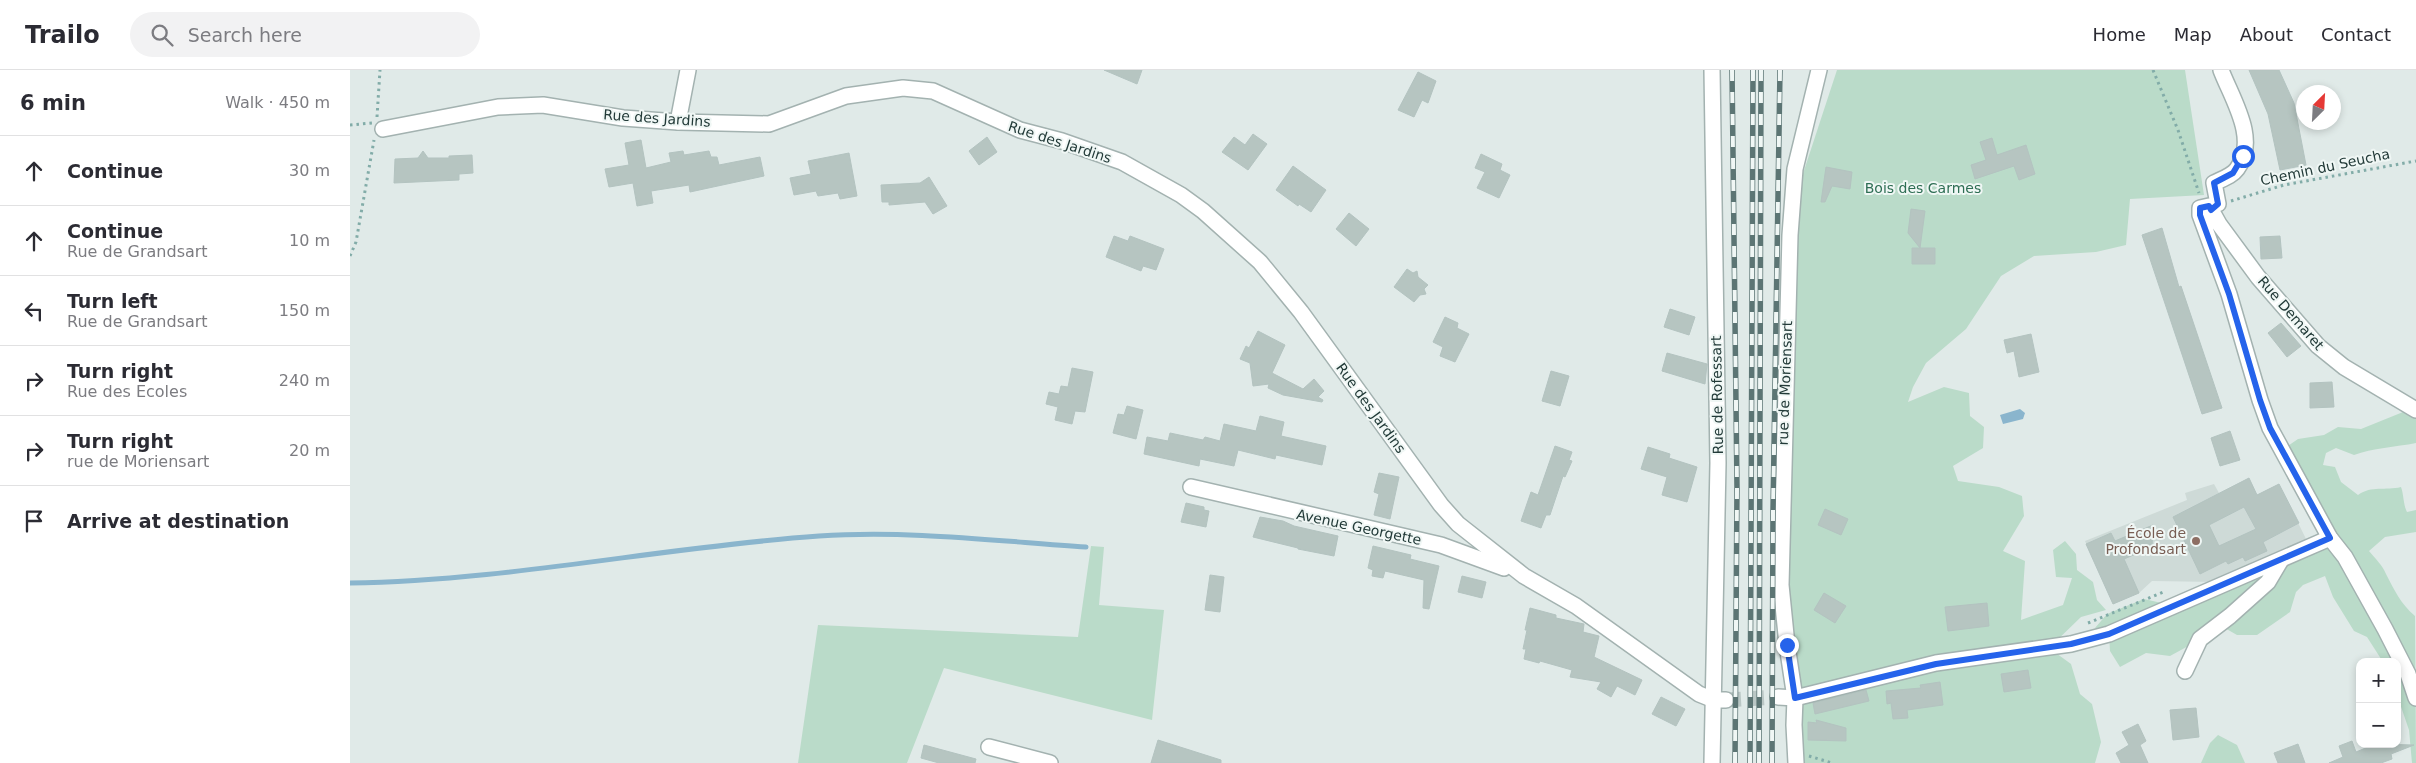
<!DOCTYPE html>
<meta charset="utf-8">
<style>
:root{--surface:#fff;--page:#f2f2f3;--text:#2b2b33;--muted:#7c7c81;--line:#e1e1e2}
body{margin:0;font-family:"DejaVu Sans",sans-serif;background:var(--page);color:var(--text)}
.controls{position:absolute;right:15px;bottom:15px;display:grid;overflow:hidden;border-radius:10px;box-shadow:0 2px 8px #0003}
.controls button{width:45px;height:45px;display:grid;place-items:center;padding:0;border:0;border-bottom:1px solid var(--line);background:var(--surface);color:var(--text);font:25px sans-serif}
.compass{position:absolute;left:1946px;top:15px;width:45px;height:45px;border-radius:50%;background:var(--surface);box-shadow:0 2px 8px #0003;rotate:24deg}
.stop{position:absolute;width:15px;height:15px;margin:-11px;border:4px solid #2563eb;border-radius:50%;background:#fff}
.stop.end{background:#2563eb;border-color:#fff;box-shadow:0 1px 5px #0008}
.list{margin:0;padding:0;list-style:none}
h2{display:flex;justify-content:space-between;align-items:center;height:65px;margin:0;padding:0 20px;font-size:21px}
h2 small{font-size:16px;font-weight:400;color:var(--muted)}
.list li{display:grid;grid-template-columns:32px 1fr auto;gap:15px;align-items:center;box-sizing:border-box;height:70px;padding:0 20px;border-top:1px solid var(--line)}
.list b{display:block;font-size:19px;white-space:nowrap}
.list p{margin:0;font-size:16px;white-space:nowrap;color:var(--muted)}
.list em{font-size:16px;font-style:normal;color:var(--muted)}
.icon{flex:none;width:28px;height:28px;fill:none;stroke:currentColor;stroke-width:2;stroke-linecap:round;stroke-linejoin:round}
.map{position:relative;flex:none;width:2066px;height:693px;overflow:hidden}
header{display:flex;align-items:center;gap:30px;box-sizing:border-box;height:70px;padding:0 25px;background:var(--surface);border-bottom:1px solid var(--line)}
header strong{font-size:24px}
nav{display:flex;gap:28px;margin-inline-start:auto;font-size:18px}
.search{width:350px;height:45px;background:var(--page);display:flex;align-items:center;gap:12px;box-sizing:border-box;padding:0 18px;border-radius:28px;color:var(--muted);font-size:19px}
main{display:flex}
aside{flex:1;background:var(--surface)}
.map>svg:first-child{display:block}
</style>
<header>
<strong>Trailo</strong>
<div class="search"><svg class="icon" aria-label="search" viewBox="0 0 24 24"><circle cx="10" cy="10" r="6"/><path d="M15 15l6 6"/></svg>Search here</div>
<nav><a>Home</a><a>Map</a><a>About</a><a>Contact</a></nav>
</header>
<main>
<aside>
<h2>6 min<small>Walk · 450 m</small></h2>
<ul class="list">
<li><svg class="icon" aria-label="ahead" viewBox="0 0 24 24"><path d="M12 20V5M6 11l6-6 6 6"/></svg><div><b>Continue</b></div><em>30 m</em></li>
<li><svg class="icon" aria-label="ahead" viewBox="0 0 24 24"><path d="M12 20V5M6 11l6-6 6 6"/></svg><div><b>Continue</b><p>Rue de Grandsart</p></div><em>10 m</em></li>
<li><svg class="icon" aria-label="left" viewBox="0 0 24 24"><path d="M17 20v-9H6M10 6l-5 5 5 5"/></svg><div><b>Turn left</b><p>Rue de Grandsart</p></div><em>150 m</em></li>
<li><svg class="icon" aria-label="right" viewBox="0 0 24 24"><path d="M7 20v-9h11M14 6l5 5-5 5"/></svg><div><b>Turn right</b><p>Rue des Ecoles</p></div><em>240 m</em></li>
<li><svg class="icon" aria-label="right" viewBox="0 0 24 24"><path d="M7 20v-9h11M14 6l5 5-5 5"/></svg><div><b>Turn right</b><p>rue de Moriensart</p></div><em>20 m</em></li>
<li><svg class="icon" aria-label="arrive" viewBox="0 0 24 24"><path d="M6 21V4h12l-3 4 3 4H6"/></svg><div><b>Arrive at destination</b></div></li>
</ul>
</aside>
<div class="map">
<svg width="2066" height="693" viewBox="0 0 2066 693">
<rect width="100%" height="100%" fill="#e0eae8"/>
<!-- built -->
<path fill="#cedad7" d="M1899 408 1907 425 1929 414 1957 471 1867 512 1802 511 1789 523 1763 534 1735 471 1837 430 1835 423 1864 414 1869 423Z"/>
<!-- green -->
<g fill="#badbc9">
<path d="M1487 0H1835L1854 125 1780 129 1776 175 1746 182 1684 186 1651 206 1616 259 1576 293 1563 317 1558 332 1594 317 1619 323 1620 346 1634 357 1633 378 1603 396 1608 411 1649 417 1672 426 1674 446 1653 481 1675 491 1671 550 1713 535 1722 508 1706 507 1703 480 1715 471 1726 484 1727 500 1743 512 1747 530 1756 540 1731 547 1699 578 1721 594 1730 624 1742 634 1751 672 1745 693H1440L1435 496 1445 128Z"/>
<path d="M2063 338 2066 340V373C2046 377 2022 378 2004 385L1986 378 1976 383 1973 395 1985 397 1991 412 2008 425C2022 415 2035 421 2051 417 2054 425 2053 434 2057 442L2066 440V462L2035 467 2019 481C2025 488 2033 496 2036 504 2045 521 2050 533 2065 546L2066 693H2062L2059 660 2047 625V592H2033L2017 567 2004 561 1983 527 1975 506 1953 515 1946 522 1940 542 1907 565H1887L1873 557 1820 586 1796 583 1770 597 1760 581 1759 564 1745 558 1757 544 1794 529 1816 534 1980 468 1932 380 1948 369 1974 365 1988 357 2011 359Z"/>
<path d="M741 476 754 477 749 535 814 540 802 650 594 598 557 693H448L468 555 728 567Z"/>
<path d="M1868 665 1887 675 1895 693H1851L1860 673Z"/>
</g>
<!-- water -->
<path fill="#8ab5cd" d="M1670 339 1675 343 1673 349 1653 354 1650 345Z"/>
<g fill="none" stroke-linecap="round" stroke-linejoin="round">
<!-- stream -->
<path stroke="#8ab5cd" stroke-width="5" d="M0 513C157 511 312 477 469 466 558 460 647 471 736 477"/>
</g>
<!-- building -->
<g fill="#b6c5c1" stroke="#b3c3c0" fill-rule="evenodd">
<path d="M754 0H792L787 14Z"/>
<path d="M1899 0H1929L1944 33 1956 95 1930 100 1918 44Z"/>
<path d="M1068 2 1086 11 1078 33 1072 30 1064 47 1048 40Z"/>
<path d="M903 64 917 74 898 100 872 82 884 67 895 75Z"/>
<path d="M637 67 647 82 629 95 619 81Z"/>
<path d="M1642 68 1647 85 1676 75 1685 104 1669 110 1664 96 1625 109 1621 95 1636 90 1630 72Z"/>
<path d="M291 70 296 98 321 92 319 83 333 81 334 85 359 81 361 87H367L369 95 410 87 414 106 340 122 339 115 301 121 303 133 287 136 283 113 259 117 255 99 279 95 275 73Z"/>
<path d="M73 81 78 88H99V86L122 85 123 103 109 104V110L44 113 45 89 68 88Z"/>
<path d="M499 83 507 126 490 129 488 123 468 126 466 121 444 125 440 108 461 104 458 91Z"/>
<path d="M1131 84 1152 94 1150 100 1160 105 1149 128 1127 118 1135 102 1125 98Z"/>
<path d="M943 96 976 120 961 142 949 134 948 136 926 120Z"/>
<path d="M1476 97 1502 102 1500 119 1482 116 1475 132H1471Z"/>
<path d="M579 107 597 136 583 144 575 132 539 135V132H532L531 115 570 113Z"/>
<path d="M1561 139 1575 141 1570 178H1585V194H1562V178H1570L1558 163Z"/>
<path d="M999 143 1019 159 1006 176 986 159Z"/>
<path d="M1812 158 1829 217 1831 216 1872 338 1852 344 1792 165Z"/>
<path d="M764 166 778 171 780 166 814 179 806 200 793 196 791 201 756 187Z"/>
<path d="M1930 166 1932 188 1911 189 1910 167Z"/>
<path d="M1057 199 1063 203 1067 201 1068 207 1078 215 1074 219 1076 224 1070 225 1064 232 1044 217Z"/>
<path d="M1320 239 1345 247 1339 265 1314 257Z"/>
<path d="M1095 247 1108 253 1107 258 1119 264 1105 292 1090 286 1093 277 1083 272Z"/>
<path d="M1931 253 1951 276 1937 287 1918 263Z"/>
<path d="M908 261 935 275 922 303 953 319 964 309 974 321 968 327 973 330 972 332 933 325 918 318 919 314 903 316 900 293 890 289 896 276 899 278Z"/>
<path d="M1681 264 1689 302 1669 307 1664 281 1657 283 1654 270Z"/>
<path d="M1317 283 1357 294 1355 314 1312 301Z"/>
<path d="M722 298 743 302 735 342 725 341 722 354 705 350 708 337 696 334 699 322 709 324 711 316 718 317Z"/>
<path d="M1201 301 1219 306 1210 336 1192 331Z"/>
<path d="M1982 312 1984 337 1960 338V313Z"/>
<path d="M777 336 793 340 786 369 763 363 768 344 774 345Z"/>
<path d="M910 346 934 352 931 366 976 376 972 395 926 385 925 389 888 380 884 396 850 389 849 396 794 384 797 367 818 371 820 363 853 370 855 367 870 371 874 354 906 361Z"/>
<path d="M1880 361 1890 390 1870 396 1861 368Z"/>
<path d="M1205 376 1222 382 1219 390 1222 391 1215 407 1213 406 1200 445H1196L1191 458 1171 451 1181 422 1188 425Z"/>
<path d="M1298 377 1320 384 1319 388 1347 397 1337 432 1312 425 1317 407 1291 399Z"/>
<path d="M1029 403 1049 407 1040 449 1024 445 1029 424 1024 422Z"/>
<path d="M1899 408 1907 425 1929 414 1949 453 1913 472 1917 481 1895 491 1893 487 1878 494 1876 491 1850 504 1823 447ZM1894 437 1906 459 1869 476 1859 455Z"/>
<path d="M836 433 854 437V440L859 441 856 457 831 452Z"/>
<path d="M1475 439 1498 449 1491 465 1468 455Z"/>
<path d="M910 447 933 451 944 456 988 466 984 486 948 479V478L903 467Z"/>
<path d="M1803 455 1802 477 1774 489 1789 523 1763 534 1736 474 1761 463 1765 471Z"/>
<path d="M1023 476 1061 485 1060 489 1089 496 1079 539 1073 538 1074 510 1035 501 1033 508 1022 506 1023 500 1018 498Z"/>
<path d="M860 505 874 507 870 542 855 540Z"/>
<path d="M1112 506 1136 512 1132 528 1108 522Z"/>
<path d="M1474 523 1496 536 1485 553 1464 540Z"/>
<path d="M1637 533 1639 556 1598 561 1595 537Z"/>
<path d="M1180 538 1206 545V548L1234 554 1233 562 1249 566 1244 587 1292 610 1285 625 1267 616 1261 627 1247 619 1251 612 1220 607 1222 600 1190 591 1189 593 1174 589 1176 579H1173L1177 560H1175Z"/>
<path d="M1678 600 1681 618 1654 622 1651 604Z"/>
<path d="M1590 612 1593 635 1557 640 1558 648 1543 649 1541 633 1537 634 1536 621 1571 618 1570 615Z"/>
<path d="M1516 620 1519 631 1465 644 1463 633Z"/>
<path d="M1311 627 1335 639 1326 656 1302 644Z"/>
<path d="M1846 638 1849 667 1823 670 1820 640Z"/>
<path d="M1466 650 1496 658V671L1458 670V652L1467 653Z"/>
<path d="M1788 654 1796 671 1790 675 1798 693H1771L1766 683 1779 675 1772 662Z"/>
<path d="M808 670 871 690V693H801Z"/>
<path d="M2002 671 2006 682 2025 674 2064 675 2041 684 2042 689 2031 693H1979L1993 687 1989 676Z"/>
<path d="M1948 674 1955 693H1928L1924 683Z"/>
<path d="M574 675 626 689 625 693H589L571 688Z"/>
</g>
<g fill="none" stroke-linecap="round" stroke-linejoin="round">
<!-- minor-tunnel -->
<path stroke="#bac7c5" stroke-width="15" stroke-dasharray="15 8" stroke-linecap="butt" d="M1376 630 1428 627"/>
<defs>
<g id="minor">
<path d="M1362 0 1368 393 1362 693"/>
<path d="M328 52 338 0"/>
<path d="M33 59 148 37 193 35 273 48 328 52 419 54 496 26 553 18 583 21 670 60 712 71 772 92 831 125 853 141 910 192 951 242 1091 435 1108 454 1174 506 1226 536 1349 624 1364 630H1376"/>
<path d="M1868 134 1864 113C1872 109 1882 106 1887 99 1909 69 1882 29 1871 0"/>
<path d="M2066 340 1994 297 1968 276 1908 207 1869 154 1859 136 1850 138V145L1879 224 1910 330 1920 358 1980 468 1995 487 2035 559 2058 604 2066 628"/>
<path d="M841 417 1091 475 1154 498"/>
<path d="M1835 601 1850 569 1880 546 1918 512 1931 490"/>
<path d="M1428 627 1445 628 1586 593 1721 574 1759 564 1980 468"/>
<path d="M639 677 700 693"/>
<path d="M1446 693 1444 655 1445 628 1437 575 1431 515 1440 165 1445 99 1469 0"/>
</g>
</defs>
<!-- minor casing -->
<use href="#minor" stroke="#a3b2b0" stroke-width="18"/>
<!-- path -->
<g stroke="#82aca8" stroke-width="3" stroke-dasharray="2.5 4" stroke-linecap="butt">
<path d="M1803 0 1828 60 1849 123"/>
<path d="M27 47 30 0"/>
<path d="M0 55 22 53"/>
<path d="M1881 131 1934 115 2066 91"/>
<path d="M0 186 6 172 24 70"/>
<path d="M1738 553 1816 521"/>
<path d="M1459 686 1482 693"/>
</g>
<!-- minor -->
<use href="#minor" stroke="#fff" stroke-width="15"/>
<defs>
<g id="rail">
<path d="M1382 0 1387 418 1385 693"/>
<path d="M1400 693 1403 0"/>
<path d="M1409 693 1411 0"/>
<path d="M1422 693 1423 441 1430 0"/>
</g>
</defs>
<!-- rail casing -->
<use href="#rail" stroke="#5c7574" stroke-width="5.5"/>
<!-- rail -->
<use href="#rail" stroke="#f0f7f5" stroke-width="4" stroke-dasharray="11" stroke-linecap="butt"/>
</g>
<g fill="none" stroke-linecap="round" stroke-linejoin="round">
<!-- route -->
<path stroke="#2563eb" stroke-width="6" d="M1437 575 1445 628 1586 594 1721 574 1759 564 1980 468 1920 358 1910 330 1879 224 1850 145V138L1859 136 1861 140 1868 134 1864 113 1883 103 1893 86"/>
</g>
<!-- markers -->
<circle fill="#8d6e63" stroke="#f0f7f5" stroke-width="2" cx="1846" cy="471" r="5"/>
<g text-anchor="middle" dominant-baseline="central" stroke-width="4" stroke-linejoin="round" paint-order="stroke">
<!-- street labels -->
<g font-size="14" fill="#223a38" stroke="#f0f7f5">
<text transform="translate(307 48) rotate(4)">Rue des Jardins</text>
<text transform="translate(710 72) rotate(18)">Rue des Jardins</text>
<text transform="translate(1975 97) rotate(-12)">Chemin du Seucha</text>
<text transform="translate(1941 243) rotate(49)">Rue Demaret</text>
<text transform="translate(1435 313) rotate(-88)">rue de Moriensart</text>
<text transform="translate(1367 325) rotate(-91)">Rue de Rofessart</text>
<text transform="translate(1021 338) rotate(54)">Rue des Jardins</text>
<text transform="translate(1009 457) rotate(12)">Avenue Georgette</text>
</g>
<!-- park labels -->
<g font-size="14" fill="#2e6e54" stroke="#f0f7f5">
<text x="1573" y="118">Bois des Carmes</text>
</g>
<!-- education labels -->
<g font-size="14" fill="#785e54" stroke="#f0f7f5" text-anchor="end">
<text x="1836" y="463">École de<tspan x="1836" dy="16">Profondsart</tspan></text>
</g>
</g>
</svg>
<div class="controls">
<button>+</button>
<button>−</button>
</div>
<svg class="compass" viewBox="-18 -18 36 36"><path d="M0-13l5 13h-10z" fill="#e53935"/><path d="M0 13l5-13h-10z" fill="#7c7c81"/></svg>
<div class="stop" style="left:1893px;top:86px"></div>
<div class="stop end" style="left:1437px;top:575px"></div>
</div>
</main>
